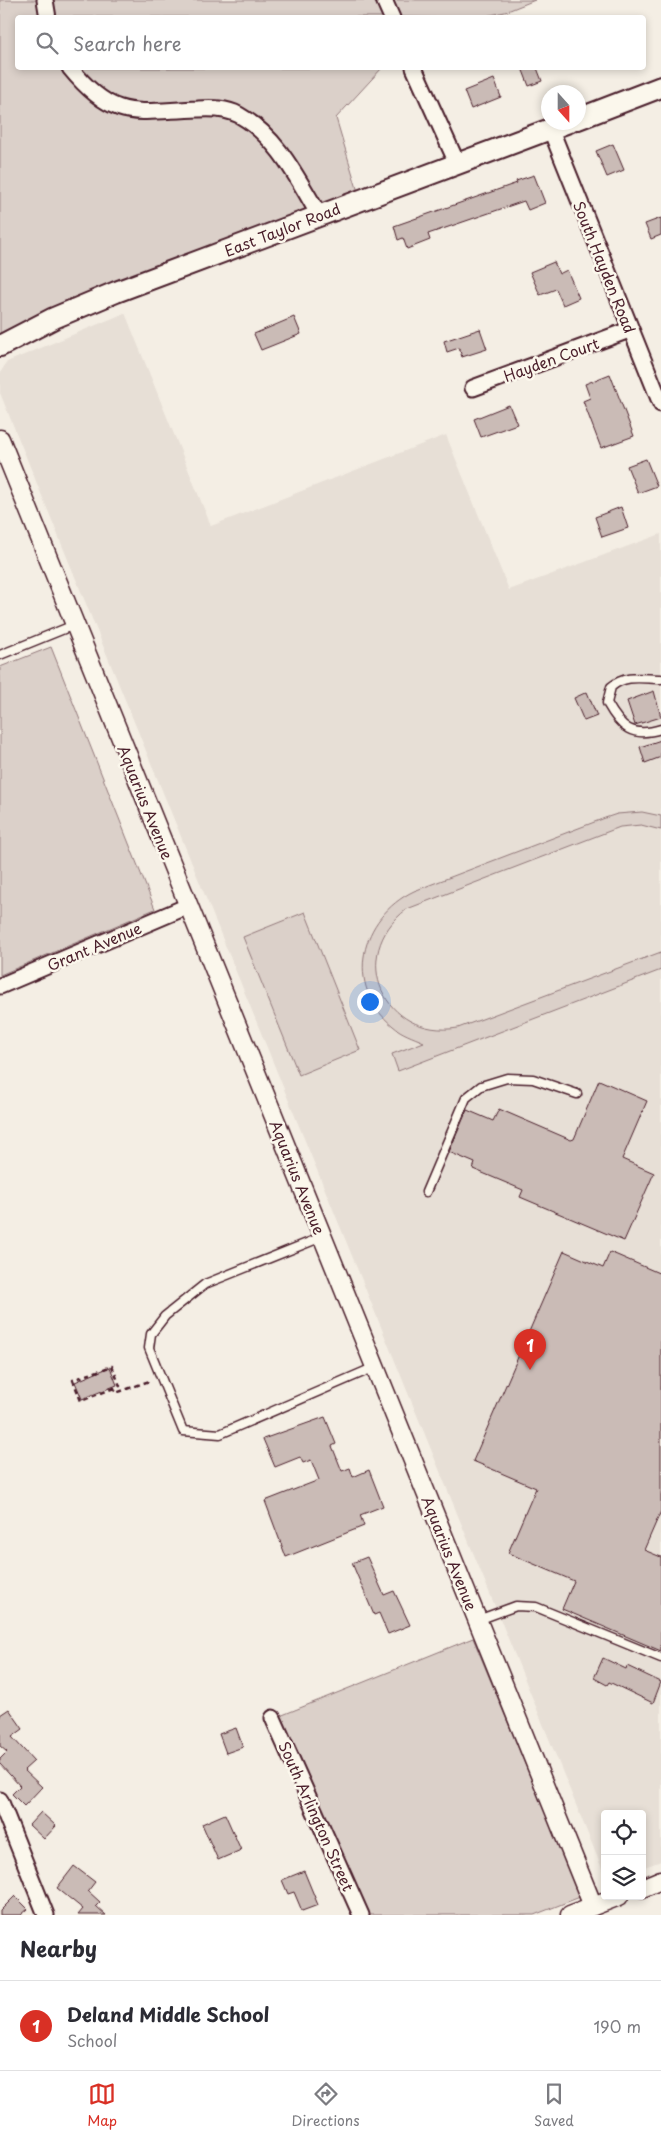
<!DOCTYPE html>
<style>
:root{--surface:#fff;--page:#f7f7f7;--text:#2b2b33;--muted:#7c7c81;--line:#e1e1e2;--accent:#d93025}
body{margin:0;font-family:"Playpen Sans",sans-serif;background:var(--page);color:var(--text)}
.controls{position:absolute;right:15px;bottom:15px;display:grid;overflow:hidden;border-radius:5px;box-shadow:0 2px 8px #0003}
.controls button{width:45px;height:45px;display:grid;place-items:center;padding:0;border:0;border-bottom:1px solid var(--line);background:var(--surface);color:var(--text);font:25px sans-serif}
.compass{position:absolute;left:541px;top:85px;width:45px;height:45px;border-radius:50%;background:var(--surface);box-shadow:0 2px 8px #0003;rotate:159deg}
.you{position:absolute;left:369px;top:1001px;width:18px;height:18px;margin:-12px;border:4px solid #fff;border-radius:50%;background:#1a73e8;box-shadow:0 0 0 8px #1a73e833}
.badge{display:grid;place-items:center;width:32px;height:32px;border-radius:50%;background:var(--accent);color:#fff;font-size:16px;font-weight:700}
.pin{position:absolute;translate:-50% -41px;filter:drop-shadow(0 1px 2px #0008)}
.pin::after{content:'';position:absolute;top:26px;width:18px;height:15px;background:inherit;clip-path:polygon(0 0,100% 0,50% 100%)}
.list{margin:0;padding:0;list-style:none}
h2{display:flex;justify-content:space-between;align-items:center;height:65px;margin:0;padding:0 20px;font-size:21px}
h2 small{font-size:16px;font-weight:400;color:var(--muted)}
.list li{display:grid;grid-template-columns:32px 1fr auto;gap:15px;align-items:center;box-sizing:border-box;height:90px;padding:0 20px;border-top:1px solid var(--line)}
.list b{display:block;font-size:19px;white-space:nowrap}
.list p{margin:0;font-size:16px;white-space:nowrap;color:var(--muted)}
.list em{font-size:16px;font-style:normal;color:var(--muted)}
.icon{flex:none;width:28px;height:28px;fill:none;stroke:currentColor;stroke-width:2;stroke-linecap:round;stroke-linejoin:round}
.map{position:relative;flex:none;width:661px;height:1915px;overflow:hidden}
.search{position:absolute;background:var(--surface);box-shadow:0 2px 8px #0003;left:15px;right:15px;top:15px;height:55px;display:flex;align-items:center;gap:12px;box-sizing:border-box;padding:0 18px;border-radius:5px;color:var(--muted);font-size:19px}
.sheet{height:155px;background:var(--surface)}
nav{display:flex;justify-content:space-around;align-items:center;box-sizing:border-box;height:70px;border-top:1px solid var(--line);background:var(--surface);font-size:14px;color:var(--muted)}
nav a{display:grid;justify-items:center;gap:2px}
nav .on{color:var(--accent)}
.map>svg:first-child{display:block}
</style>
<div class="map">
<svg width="661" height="1915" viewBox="0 0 661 1915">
<rect width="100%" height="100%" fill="#f4eee4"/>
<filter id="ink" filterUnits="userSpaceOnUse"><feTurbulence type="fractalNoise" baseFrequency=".02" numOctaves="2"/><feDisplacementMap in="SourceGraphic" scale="10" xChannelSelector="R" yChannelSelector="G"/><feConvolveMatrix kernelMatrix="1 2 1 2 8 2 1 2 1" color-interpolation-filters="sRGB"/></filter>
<g filter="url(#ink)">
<!-- built -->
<path fill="#e7dfd6" d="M125 313 211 526 446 435 509 590 661 534V1861L642 1868V1814H605V1872L603 1871 0 393V373L7 362Z"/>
<!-- green -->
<g fill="#dbd0c9" stroke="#92787a">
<path d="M0 0H38L41 17 18 18V68H63C68 78 77 85 85 93 121 130 153 118 199 117 212 116 225 116 236 122 271 142 289 177 308 210L0 337Z"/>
<path d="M52 0H376L384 17H55Z"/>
<path d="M392 0H535L505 12 476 18 399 17Z"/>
<path d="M80 68H382L336 118 358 192 322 205C303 173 287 143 257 120 251 116 245 110 239 107 201 90 159 113 121 101 104 96 92 80 80 68Z"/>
<path d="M51 647 155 909 0 975V667Z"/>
<path d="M642 812 661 816V830L641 825 620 827 407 909C346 955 384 1040 458 1028L661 952V970L398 1071 392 1054 424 1042C413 1037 402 1034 393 1026 343 986 360 917 414 891L605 818 617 814Z"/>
<path d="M305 912 360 1050 299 1075 243 937Z"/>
<path d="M473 1638 580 1897 534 1915H368L280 1716Z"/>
</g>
<!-- building -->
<g fill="#cabbb6" stroke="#4a1f2b">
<path d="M522 68H537L542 81 529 86Z"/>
<path d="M494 79 501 97 471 109 464 91Z"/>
<path d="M613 144 624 170 607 177 596 151Z"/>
<path d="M534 175 545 203 528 210 524 201 428 234 430 240 407 249 403 238 398 240 394 226 517 183 516 181Z"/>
<path d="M661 218V235L651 239 645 224Z"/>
<path d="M554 262 559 274 567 270 579 298 563 305 556 289 540 295 530 272Z"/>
<path d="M294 317 301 334 261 350 254 334Z"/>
<path d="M480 329 487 349 462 357 459 348 447 352 444 341Z"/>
<path d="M610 374 634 436 601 448 583 401 590 398 585 384Z"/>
<path d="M509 405 517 424 481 437 474 419Z"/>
<path d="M646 459 657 486 638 493 627 466Z"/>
<path d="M621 507 628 528 602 537 595 517Z"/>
<path d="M654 691 661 717 635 725 627 701Z"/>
<path d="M587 692 597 716 584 721 574 698Z"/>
<path d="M661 740V757L645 763 640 747Z"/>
<path d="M599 1080 647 1101 622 1159 654 1173 624 1241 520 1197 523 1190 473 1169 475 1163 449 1152 467 1110 493 1121 499 1109 571 1140 574 1139Z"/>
<path d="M564 1251 603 1268 610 1252 661 1274V1511L644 1550 661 1557V1651L562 1609 574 1581 508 1553 536 1488 473 1461Z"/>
<path d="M110 1367 117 1385 82 1399 75 1382Z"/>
<path d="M325 1417 336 1444 332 1446 342 1471 350 1468 353 1477 369 1470 383 1506 360 1515 364 1526 286 1557 265 1501 319 1480 311 1460 303 1463 300 1457 275 1467 263 1439Z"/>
<path d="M367 1557 384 1595 394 1591 410 1625 388 1634 379 1613 374 1615 352 1563Z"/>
<path d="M603 1658 626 1669 627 1666 661 1682 653 1703 609 1682 607 1685 594 1678Z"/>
<path d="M9 1709 23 1729 12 1737 34 1761 24 1770 42 1787 24 1806 12 1794 20 1786 0 1764V1759L7 1752 0 1746V1715Z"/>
<path d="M236 1728 243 1747 226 1753 219 1734Z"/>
<path d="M41 1812 56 1826 44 1839 29 1825Z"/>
<path d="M225 1814 241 1850 218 1860 202 1824Z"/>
<path d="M74 1866 95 1882 88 1891 100 1902 96 1906 106 1915H78L83 1909 57 1888Z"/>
<path d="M304 1871 318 1905 302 1911 294 1892 288 1894 282 1880Z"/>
<path d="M15 1896 28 1909 21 1915H0V1911Z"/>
</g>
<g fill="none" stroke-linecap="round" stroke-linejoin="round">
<defs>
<g id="service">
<path d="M0 655 74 625"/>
<path d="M661 679C643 679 626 674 611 687L607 703C621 728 632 738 661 729"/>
<path d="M426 1192 466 1098 481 1086 507 1078 533 1079 577 1094"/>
<path d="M322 1237 205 1284 165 1316 151 1334 149 1348 183 1431 220 1434 375 1367"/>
<path d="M478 1620 516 1606 536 1607 661 1658"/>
</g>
<g id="minor">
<path d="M45 0 48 18"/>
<path d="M384 0 392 18"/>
<path d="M70 68C115 123 136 111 198 109 212 108 226 108 239 115 278 137 297 178 319 215"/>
<path d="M414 68 457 163"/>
<path d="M551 130 661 404"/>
<path d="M473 388 629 330"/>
<path d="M0 986 188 906"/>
<path d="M273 1718 361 1915"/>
<path d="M0 1800 46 1915"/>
</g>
<g id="tertiary">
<path d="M0 439 593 1906"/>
<path d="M642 1888 661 1880"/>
<path d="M570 1915 619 1896"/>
</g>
<g id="secondary">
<path d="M578 119 661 87"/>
<path d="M0 346 54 318 116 292 569 122"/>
</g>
</defs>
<!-- service casing -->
<use href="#service" stroke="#4a1f2b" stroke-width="11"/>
<!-- minor casing -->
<use href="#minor" stroke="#4a1f2b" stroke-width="19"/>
<!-- tertiary casing -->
<use href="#tertiary" stroke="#4a1f2b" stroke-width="21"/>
<!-- secondary casing -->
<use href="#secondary" stroke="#4a1f2b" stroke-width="24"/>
<!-- path -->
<path stroke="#4a1f2b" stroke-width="2.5" stroke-dasharray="5 4" stroke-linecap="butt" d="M114 1388 81 1401 73 1380 112 1366 120 1386 114 1388 116 1393 152 1380"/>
<!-- service -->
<use href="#service" stroke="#fbf7ec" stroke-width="8"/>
<!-- minor -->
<use href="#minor" stroke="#fbf7ec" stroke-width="15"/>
<!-- tertiary -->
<use href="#tertiary" stroke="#fbf7ec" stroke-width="18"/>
<!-- secondary -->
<use href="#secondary" stroke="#fbf7ec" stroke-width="20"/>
</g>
</g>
<g text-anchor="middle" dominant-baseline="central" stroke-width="5" stroke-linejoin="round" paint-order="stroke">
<!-- street labels -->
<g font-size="15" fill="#4a1f2b" stroke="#fbf7ec">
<text transform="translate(282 229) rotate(-21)">East Taylor Road</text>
<text transform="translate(605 267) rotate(68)">South Hayden Road</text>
<text transform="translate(551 359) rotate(-20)">Hayden Court</text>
<text transform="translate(146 802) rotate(68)">Aquarius Avenue</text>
<text transform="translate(94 946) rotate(-23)">Grant Avenue</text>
<text transform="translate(298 1177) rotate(68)">Aquarius Avenue</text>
<text transform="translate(450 1553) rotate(68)">Aquarius Avenue</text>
<text transform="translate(317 1816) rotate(66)">South Arlington Street</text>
</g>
</g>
</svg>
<div class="controls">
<button><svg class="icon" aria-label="locate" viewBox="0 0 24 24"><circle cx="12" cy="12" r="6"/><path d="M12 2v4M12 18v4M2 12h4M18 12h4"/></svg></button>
<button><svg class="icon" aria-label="layers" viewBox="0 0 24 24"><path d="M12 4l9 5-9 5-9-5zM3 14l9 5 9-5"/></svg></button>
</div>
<svg class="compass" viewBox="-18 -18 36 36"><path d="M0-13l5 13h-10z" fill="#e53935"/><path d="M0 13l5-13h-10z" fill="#7c7c81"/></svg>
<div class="you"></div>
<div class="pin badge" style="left:530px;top:1370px">1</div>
<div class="search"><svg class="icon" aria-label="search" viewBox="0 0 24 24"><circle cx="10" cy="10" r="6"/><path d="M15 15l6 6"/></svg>Search here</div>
</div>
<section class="sheet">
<h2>Nearby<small></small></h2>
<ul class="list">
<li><span class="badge">1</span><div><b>Deland Middle School</b><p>School</p></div><em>190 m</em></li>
</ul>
</section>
<nav>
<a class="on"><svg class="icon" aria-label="map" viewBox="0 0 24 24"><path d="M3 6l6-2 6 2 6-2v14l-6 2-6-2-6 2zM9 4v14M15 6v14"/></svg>Map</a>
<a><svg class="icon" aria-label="directions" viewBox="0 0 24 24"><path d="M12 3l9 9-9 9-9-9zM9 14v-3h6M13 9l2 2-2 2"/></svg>Directions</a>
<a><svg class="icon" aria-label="saved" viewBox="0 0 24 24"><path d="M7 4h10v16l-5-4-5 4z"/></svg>Saved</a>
</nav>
